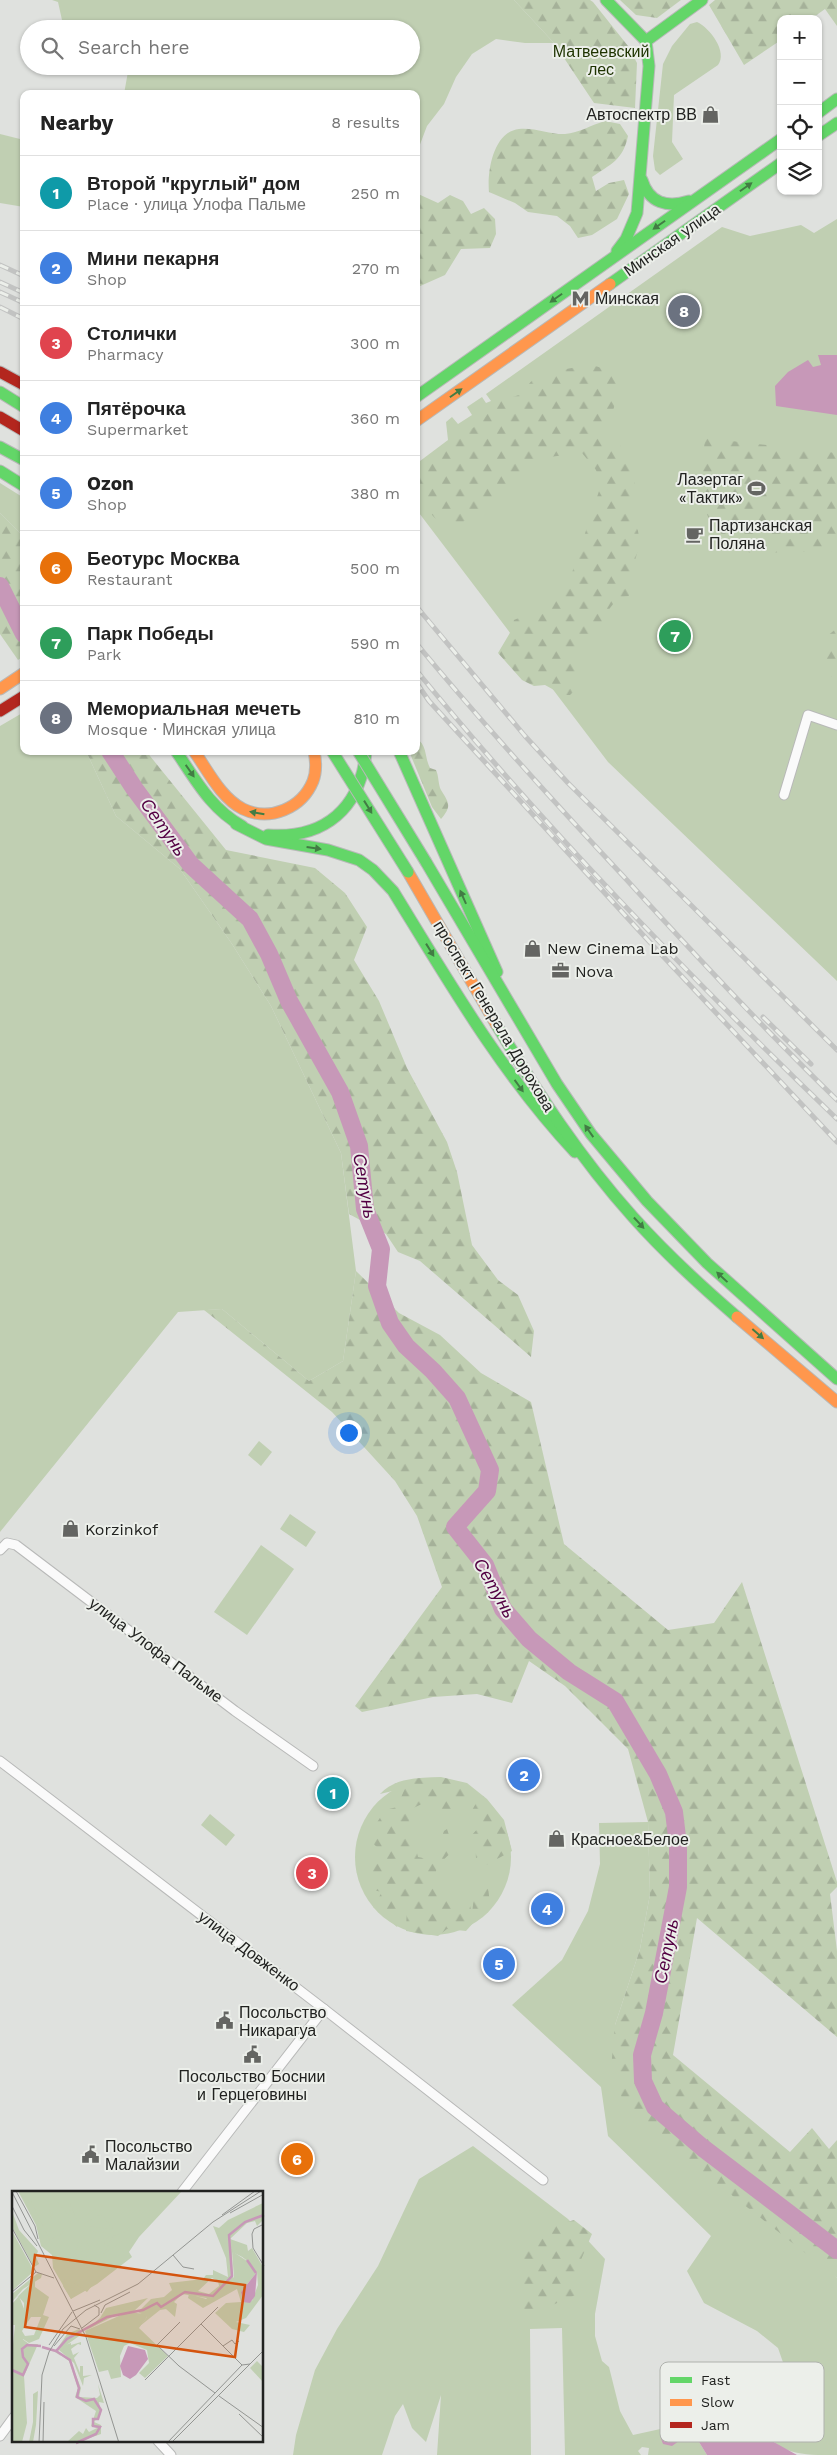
<!DOCTYPE html>
<meta charset="utf-8">
<style>
:root{--surface:#fff;--page:#f2f2f2;--text:#222;--muted:#767676;--line:#e0e0e0;--accent:#0b8043}
body{margin:0;font-family:"Work Sans",sans-serif;background:var(--page);color:var(--text)}
.controls{position:absolute;right:15px;top:15px;display:grid;overflow:hidden;border-radius:10px;box-shadow:0 1px 4px #0004}
.controls button{width:45px;height:45px;display:grid;place-items:center;padding:0;border:0;border-bottom:1px solid var(--line);background:var(--surface);color:var(--text);font:25px sans-serif}
.you{position:absolute;left:348px;top:1432px;width:18px;height:18px;margin:-12px;border:4px solid #fff;border-radius:50%;background:#1a73e8;box-shadow:0 0 0 8px #1a73e833}
.badge{display:grid;place-items:center;width:32px;height:32px;border-radius:50%;background:var(--accent);color:#fff;font-size:16px;font-weight:700}
.pin{position:absolute;translate:-50% -50%;border:2px solid #fff;box-shadow:0 1px 5px #0006}
.list{margin:0;padding:0;list-style:none}
h2{display:flex;justify-content:space-between;align-items:center;height:65px;margin:0;padding:0 20px;font-size:21px}
h2 small{font-size:16px;font-weight:400;color:var(--muted)}
.list li{display:grid;grid-template-columns:32px 1fr auto;gap:15px;align-items:center;box-sizing:border-box;height:75px;padding:0 20px;border-top:1px solid var(--line)}
.list b{display:block;font-size:19px;white-space:nowrap}
.list p{margin:0;font-size:16px;white-space:nowrap;color:var(--muted)}
.list em{font-size:16px;font-style:normal;color:var(--muted)}
.icon{flex:none;width:28px;height:28px;fill:none;stroke:currentColor;stroke-width:2;stroke-linecap:round;stroke-linejoin:round}
.map{position:relative;flex:none;width:837px;height:2455px;overflow:hidden}
.search{position:absolute;background:var(--surface);box-shadow:0 1px 4px #0004;left:20px;top:20px;width:400px;height:55px;display:flex;align-items:center;gap:12px;box-sizing:border-box;padding:0 18px;border-radius:28px;color:var(--muted);font-size:19px}
.panel{position:absolute;background:var(--surface);box-shadow:0 1px 4px #0004;left:20px;top:90px;width:400px;height:665px;border-radius:10px}
.map>svg:first-child{display:block}
</style>
<div class="map">
<svg width="837" height="2455" viewBox="0 0 837 2455">
<defs>
<pattern id="forest-firs" width="22" height="20" patternUnits="userSpaceOnUse" patternTransform="scale(1.25)"><rect width="22" height="20" fill="#c0cfb2"/><path d="M5 1l3.5 6h-7zM16 11l3.5 6h-7z" fill="#a5b199"/></pattern>
</defs>
<rect width="100%" height="100%" fill="#dfe1de"/>
<!-- green -->
<g fill="#c0cfb2">
<path d="M52 0H514L554 43H525L496 39 472 54 456 77 444 104 427 126 416 155V94H124L129 66H411V29H64L58 2Z"/>
<path d="M697 22C710 28 728 52 718 65L674 95 672 142 683 159 660 175 655 170 653 156 663 64 672 46 690 24Z"/>
<path d="M0 134 24 140V207L0 203Z"/>
<path d="M837 219V981L608 762 416 509V464L448 440 446 422 452 417 458 424 472 415 467 407 482 397 486 403 491 401 486 394 722 227 750 236 801 225 814 233Z"/>
<path d="M0 483 24 498V537L0 513Z"/>
<path d="M24 712V751H86L116 816 180 869 232 944 271 1006 341 1153 356 1271 343 1361 309 1381 222 1309 178 1312 0 1532V726Z"/>
<path d="M259 1441 272 1452 261 1466 248 1455Z"/>
<path d="M290 1514 316 1532 306 1547 280 1529Z"/>
<path d="M261 1545 294 1569 247 1635 214 1612Z"/>
<circle cx="433" cy="1857" r="78"/>
<path d="M210 1814 235 1835 226 1846 201 1825Z"/>
<path d="M648 1822 650 1894 640 1949 615 2025 837 2278V2455C795 2455 773 2455 755 2413L732 2422 692 2431 679 2441 693 2439 699 2442 707 2455H648L649 2448 642 2447 638 2451 641 2455H565L562 2328 530 2329 531 2455H437L441 2395 426 2442 412 2428 403 2404 395 2416 382 2455H293L296 2435 315 2370 337 2329 378 2266 419 2179 473 2146 568 2219 605 2259 595 2314V2336L602 2361 609 2367 620 2411 633 2435 770 2405 756 2394 772 2392 785 2368 778 2348 757 2331 704 2303 687 2271 711 2236 608 2136 601 2087 512 2005 562 1960 588 1911 600 1864 599 1823Z"/>
</g>
<!-- forest -->
<g fill="url(#forest-firs)">
<path d="M514 0H590L593 2 628 46 637 63 635 108 594 103 554 43Z"/>
<path d="M620 0H681L657 18 636 15Z"/>
<path d="M715 0H837V26L825 9 811 19H781V40L744 65 709 5Z"/>
<path d="M605 121 620 124 628 136C623 160 611 164 592 177L596 191 609 183 624 180 629 194 617 219 592 235 578 238 570 226 557 216 528 212 515 203 489 192C487 172 493 132 519 129 534 127 552 135 565 134 579 133 591 125 605 121Z"/>
<path d="M416 193 438 203 450 195 463 201 471 214 484 208 495 219 496 234 490 248 461 249 445 275 418 287Z"/>
<path d="M590 365C611 368 623 382 615 403 614 407 613 412 611 415 605 423 601 421 597 433L618 439 625 459 633 465 636 476 629 510 638 531 640 543 634 564 629 596 618 598 610 608 599 627 590 634 576 654 578 687 570 695H563L545 685 534 686 522 680 498 653 511 631 514 620C527 614 526 618 537 616 555 612 559 591 570 579L601 485 596 470 582 453 549 457 538 462 472 514C448 542 432 515 416 496V469L481 422 497 402 519 395 536 376 557 375 566 369Z"/>
<path d="M705 438 837 453V551L750 553 723 536 709 519 699 495Z"/>
<path d="M0 513 24 537V656L18 660 0 634Z"/>
<path d="M837 628V676L832 677 819 657 826 637Z"/>
<path d="M416 738C428 746 424 756 430 768L436 770C439 776 438 785 441 790 449 803 452 806 441 819L432 807 409 751H416Z"/>
<path d="M86 751H146L226 850 315 868 345 893 367 927 354 960 379 1001 407 1068 447 1142 457 1172 472 1245 498 1280 518 1295 534 1331 531 1357 420 1261 398 1252 386 1234 349 1214 341 1153 271 1006 232 944 180 869 116 816Z"/>
<path d="M356 1271 399 1313 440 1335 481 1373 531 1402 564 1544 668 1630 714 1623 742 1582 837 1882V1887L830 1894 837 1951V2037L697 1918 673 2055 790 2152 812 2128 829 2149 837 2140V2278L654 2134 623 2101 611 2069 615 2025 640 1949 650 1894 648 1822 628 1749 565 1686 529 1661 512 1703 477 1694 433 1697 362 1712 355 1706 442 1587 417 1516 395 1481 332 1412 204 1310 222 1309 309 1381 343 1361Z"/>
<path d="M441 1777 467 1783 487 1799 504 1820 512 1851 486 1865 495 1849 476 1858 475 1842 470 1837 482 1824 471 1812 479 1798 474 1794 447 1817 424 1803 407 1811 418 1857 433 1860 444 1831 447 1829 454 1850C437 1866 430 1869 441 1893L435 1900 450 1901 468 1896 472 1914 474 1896 488 1887 490 1904 466 1931 447 1929 438 1936 406 1931 407 1903 397 1927 373 1907 382 1892 368 1889 378 1848 367 1838 385 1810 397 1807 405 1788 380 1794C396 1777 419 1778 441 1777Z"/>
<path d="M574 2220 592 2234 580 2262 578 2294 520 2319 524 2254 540 2230Z"/>
</g>
<!-- water -->
<g fill="#c798b8">
<path d="M818 355H837V415L776 406 775 386 788 372 808 360 813 367 821 365Z"/>
<path d="M755 2413 762 2431 772 2441 797 2455H707L699 2442 693 2439 679 2441 672 2446 663 2444 660 2436 672 2435 675 2432 707 2429Z"/>
</g>
<g fill="none" stroke-linecap="round" stroke-linejoin="round">
<!-- river -->
<g stroke="#c798b8" stroke-width="18">
<path d="M0 586 24 634"/>
<path d="M110 751 134 788 191 865 250 919 269 954 289 1001 340 1092 359 1146 365 1209 381 1249 377 1286 390 1323 406 1346 433 1371 457 1398 490 1470 487 1491 455 1527 485 1565 503 1609 529 1639 569 1672 615 1701 658 1774 674 1812 678 1845V1887L654 2013 642 2055 643 2081 655 2107 703 2148 837 2250"/>
</g>
<defs>
<g id="street">
<path d="M784 795 808 715 837 725"/>
<path d="M0 1550 7 1543 16 1545 235 1711 313 1766"/>
<path d="M0 1761 324 2009 543 2180"/>
<path d="M182 2192 324 2009"/>
<path d="M0 2436 14 2417"/>
<path d="M158 2441 171 2455"/>
</g>
<g id="fast">
<path d="M606 0 646 41 649 66 637 213 626 239 617 251"/>
<path d="M646 41 702 0"/>
<path d="M818 113 837 99"/>
<path d="M818 136 837 123"/>
<path d="M642 180C649 203 667 208 689 201"/>
<path d="M610 284 781 163"/>
<path d="M0 392 24 407"/>
<path d="M416 397 781 139"/>
<path d="M0 447 24 460"/>
<path d="M0 471 24 486"/>
<path d="M176 751C195 779 211 809 242 826"/>
<path d="M399 751 497 972"/>
<path d="M236 824 266 839 328 850 359 860 373 870 393 891C449 982 502 1074 575 1152"/>
<path d="M268 835C325 839 361 808 366 751"/>
<path d="M426 862 557 1084 591 1134 647 1201 707 1263 837 1379"/>
<path d="M496 1024C537 1092 580 1158 633 1217 665 1253 701 1286 737 1317"/>
</g>
<g id="slow">
<path d="M416 421 610 284"/>
<path d="M0 689 24 673"/>
<path d="M194 751C208 771 221 798 243 809 270 822 302 808 313 781 317 771 316 761 314 751"/>
<path d="M408 872 496 1024"/>
<path d="M737 1317 837 1402"/>
</g>
<g id="jam">
<path d="M0 372 24 385"/>
<path d="M0 417 24 431"/>
<path d="M0 711 24 696"/>
</g>
</defs>
<!-- street casing -->
<use href="#street" stroke="#b8b9b8" stroke-width="11"/>
<!-- fast casing -->
<use href="#fast" stroke="#b8b9b8" stroke-width="13"/>
<!-- slow casing -->
<use href="#slow" stroke="#b8b9b8" stroke-width="13"/>
<!-- jam casing -->
<use href="#jam" stroke="#b8b9b8" stroke-width="13"/>
<!-- street -->
<use href="#street" stroke="#fafafa" stroke-width="9"/>
<!-- fast -->
<use href="#fast" stroke="#63d668" stroke-width="11"/>
<!-- slow -->
<use href="#slow" stroke="#ff974d" stroke-width="11"/>
<!-- jam -->
<use href="#jam" stroke="#b3261e" stroke-width="11"/>
<defs>
<g id="rail">
<path d="M0 265 24 276"/>
<path d="M0 282 24 293"/>
<path d="M0 292 24 303"/>
<path d="M0 307 24 319"/>
<path d="M416 606 525 736 568 783 837 1050"/>
<path d="M416 643C483 724 553 801 625 878 694 954 763 1028 837 1100"/>
<path d="M416 670C546 829 690 977 837 1119"/>
<path d="M416 682 429 701 644 936 837 1142"/>
<path d="M763 1017 811 1064"/>
</g>
</defs>
<!-- rail casing -->
<use href="#rail" stroke="#c2c3c2" stroke-width="5"/>
<!-- rail -->
<use href="#rail" stroke="#ecefea" stroke-width="3" stroke-dasharray="9" stroke-linecap="butt"/>
<defs>
<g id="fast-bridge">
<path d="M332 751 408 872"/>
<path d="M358 751 426 862"/>
</g>
</defs>
<!-- fast-bridge casing -->
<use href="#fast-bridge" stroke="#b8b9b8" stroke-width="13" stroke-linecap="butt"/>
<!-- fast-bridge -->
<use href="#fast-bridge" stroke="#63d668" stroke-width="11"/>
</g>
<!-- one-way arrows -->
<defs><path id="oneway-solid" d="M-6-.8H1V-3.2L6.5 0L1 3.2V.8H-6Z" transform="scale(1.25)"/></defs>
<g fill="#427c44">
<use href="#oneway-solid" transform="translate(746 187) rotate(-35)"/>
<use href="#oneway-solid" transform="translate(659 225) rotate(145)"/>
<use href="#oneway-solid" transform="translate(556 298) rotate(145)"/>
<use href="#oneway-solid" transform="translate(456 393) rotate(-35)"/>
<use href="#oneway-solid" transform="translate(190 771) rotate(55)"/>
<use href="#oneway-solid" transform="translate(368 807) rotate(58)"/>
<use href="#oneway-solid" transform="translate(257 813) rotate(-170)"/>
<use href="#oneway-solid" transform="translate(314 848) rotate(8)"/>
<use href="#oneway-solid" transform="translate(463 897) rotate(-114)"/>
<use href="#oneway-solid" transform="translate(430 950) rotate(58)"/>
<use href="#oneway-solid" transform="translate(519 1086) rotate(54)"/>
<use href="#oneway-solid" transform="translate(589 1131) rotate(-125)"/>
<use href="#oneway-solid" transform="translate(639 1223) rotate(47)"/>
<use href="#oneway-solid" transform="translate(722 1277) rotate(-137)"/>
<use href="#oneway-solid" transform="translate(758 1334) rotate(41)"/>
</g>
<!-- icons -->
<defs>
<symbol id="shop-bare" viewBox="-9 -9 18 18"><path d="M-5-2.5h2.3a2.7 3.5 0 0 1 5.4 0H5L5.5 6h-11ZM-1.5-2.5h3a1.5 2.3 0 0 0-3 0Z" fill="#646562" stroke="#ecefea" stroke-width="2.5" paint-order="stroke"/></symbol>
<symbol id="metro-bare" viewBox="-9 -9 18 18"><path d="M-5.5 5V-5H-3L0 0L3-5H5.5V5H3V-.5L0 4L-3-.5V5Z" fill="#646562" stroke="#ecefea" stroke-width="2.5" paint-order="stroke"/></symbol>
<symbol id="stadium-bare" viewBox="-9 -9 18 18"><path d="M0-5a6.5 5 0 1 0 0 10a6.5 5 0 1 0 0-10ZM-3.5-1.8h7v3.6h-7Z" fill="#646562" stroke="#ecefea" stroke-width="2.5" paint-order="stroke"/></symbol>
<symbol id="cafe-bare" viewBox="-9 -9 18 18"><path d="M-5.5-4.5H6V0H3Q3 3.5 0 3.5H-2.5Q-5.5 3.5-5.5 0ZM3-3.2v2h1.7v-2ZM-6 4.5H4V6H-6Z" fill="#646562" stroke="#ecefea" stroke-width="2.5" paint-order="stroke"/></symbol>
<symbol id="office-bare" viewBox="-9 -9 18 18"><path d="M-6-3h4V-5.5h4V-3h4V5H-6ZM-1-4.5V-3h2v-1.5ZM-6 0V1H6V0Z" fill="#646562" stroke="#ecefea" stroke-width="2.5" paint-order="stroke"/></symbol>
<symbol id="civic-bare" viewBox="-9 -9 18 18"><path d="M-.6-6.5H3V-4.5H.6V-3L4-1V1h2V6H-6V1h2V-1L-.6-3ZM-1.2 2.5V6h2.4V2.5Z" fill="#646562" stroke="#ecefea" stroke-width="2.5" paint-order="stroke"/></symbol>
</defs>
<g fill-rule="evenodd">
<use href="#shop-bare" x="698" y="102" width="25" height="25"/>
<use href="#metro-bare" x="568" y="286" width="25" height="25"/>
<use href="#stadium-bare" x="744" y="476" width="25" height="25"/>
<use href="#cafe-bare" x="682" y="522" width="25" height="25"/>
<use href="#shop-bare" x="520" y="936" width="25" height="25"/>
<use href="#office-bare" x="548" y="958" width="25" height="25"/>
<use href="#shop-bare" x="58" y="1516" width="25" height="25"/>
<use href="#shop-bare" x="544" y="1826" width="25" height="25"/>
<use href="#civic-bare" x="212" y="2008" width="25" height="25"/>
<use href="#civic-bare" x="240" y="2042" width="25" height="25"/>
<use href="#civic-bare" x="78" y="2142" width="25" height="25"/>
</g>
<g text-anchor="middle" dominant-baseline="central" stroke-width="4" stroke-linejoin="round" paint-order="stroke">
<!-- park labels -->
<g font-size="16" fill="#1e3300" stroke="#ecefea">
<text x="601" y="51">Матвеевский<tspan x="601" dy="18">лес</tspan></text>
</g>
<!-- poi labels -->
<g font-size="16" fill="#212220" stroke="#ecefea" text-anchor="start">
<text x="697" y="114" text-anchor="end">Автоспектр ВВ</text>
<text x="595" y="298">Минская</text>
<text x="743" y="479" text-anchor="end">Лазертаг<tspan x="743" dy="18">«Тактик»</tspan></text>
<text x="709" y="525">Партизанская<tspan x="709" dy="18">Поляна</tspan></text>
<text x="547" y="948">New Cinema Lab</text>
<text x="575" y="971">Nova</text>
<text x="85" y="1529">Korzinkof</text>
<text x="571" y="1839">Красное&amp;Белое</text>
<text x="239" y="2012">Посольство<tspan x="239" dy="18">Никарагуа</tspan></text>
<text x="252" y="2076" text-anchor="middle">Посольство Боснии<tspan x="252" dy="18">и Герцеговины</tspan></text>
<text x="105" y="2146">Посольство<tspan x="105" dy="18">Малайзии</tspan></text>
</g>
<!-- street labels -->
<g font-size="16" fill="#212220" stroke="#ecefea">
<text transform="translate(672 240) rotate(-35)">Минская улица</text>
<text transform="translate(494 1016) rotate(59)">проспект Генерала Дорохова</text>
<text transform="translate(156 1650) rotate(37)">улица Улофа Пальме</text>
<text transform="translate(249 1951) rotate(37)">улица Довженко</text>
</g>
<!-- water labels -->
<g font-size="18" font-style="italic" fill="#530043" stroke="#ecefea">
<text transform="translate(164 827) rotate(55)">Сетунь</text>
<text transform="translate(365 1186) rotate(80)">Сетунь</text>
<text transform="translate(495 1588) rotate(60)">Сетунь</text>
<text transform="translate(666 1951) rotate(-79)">Сетунь</text>
</g>
</g>
<!-- overview -->
<g transform="translate(12 2191)">
<rect width="251" height="251" fill="#dfe1de"/>
<path d="M6 0H170L127 46 117 61 120 66 85 93 59 108 41 77 40 64 29 55 24 34ZM218 48 235 54 236 60 240 57 251 76V104L234 127 224 131 238 134 232 141 220 138 203 122 214 112 229 111 225 98 191 117 176 107 177 103 194 108 222 86 220 60 238 72 219 57ZM245 81 246 94 240 110 232 111 234 106H230L229 101ZM23 89V96L37 106 31 124 37 126 27 148 17 152 11 148 0 163 3 134H0V125L12 118V112L6 105 0 111ZM19 126H29L22 144 13 145 10 140ZM116 121 133 123 135 126 127 137 156 165 133 187 127 182 137 172 135 159 118 152 112 155 108 165 109 186 99 188 96 179 87 181 73 140ZM69 151V154L66 153 59 158 61 164 67 161 62 167 68 182V175H71V185L80 184 72 187 71 195 62 172 47 159 53 154 59 152V157V154Z" fill="#c0cfb2" fill-rule="evenodd"/>
<path d="M77 1 85 17 65 30 58 12 59 21 55 23 41 5ZM22 3 24 7 36 6 39 28 41 20H46L53 27 50 30H58L59 36 50 38 51 42 38 49 19 10ZM251 12V29L245 35 243 30 235 32 218 48 219 57 230 59 239 70 220 61 221 89 200 108 170 103 162 111 165 113 163 126 154 118 148 119 128 135 135 126 126 121 139 108 152 106 160 99 157 92 191 88 194 84H201V79L216 86 214 67 201 35 207 37 216 29ZM200 87 206 90 207 95 197 103 186 100ZM0 20 7 39 26 60 24 66 27 73 22 76 0 36ZM89 23 101 38 72 35 73 32ZM72 37 81 40 83 44 84 41 98 42 94 43 97 45 94 49 91 46 93 53 79 74 74 70 77 56 70 42ZM118 39 120 43 91 64 101 45ZM0 40 22 80 0 100ZM70 49 69 79 59 81 67 50ZM26 82 30 83 29 87 11 98 0 111V103ZM53 88H67L79 96 75 101 60 91 59 95 63 104 59 108 51 95ZM7 105 12 118 4 126 0 125V113ZM136 107 121 121 102 125 73 140 88 127 94 117ZM67 138 70 143 46 160 49 165 43 161 55 143ZM9 147 17 153H26L12 185 15 232 10 251H0V163ZM50 165H54L58 169 69 197 67 206 85 207 88 204 86 193 92 212 87 211 89 223 82 231 89 234V243L66 251H55L67 240 71 243 74 237 77 241 85 237 79 235 84 220 63 206 66 197 57 170ZM245 170 251 176V191L238 177ZM26 200 24 234 21 251H17L21 231V203Z" fill="#c0cfb2" fill-rule="evenodd"/>
<path d="M245 81 243 105 238 112 231 111 229 101ZM116 155 133 159 136 168 124 184 118 188 111 184 108 175Z" fill="#c798b8"/>
<path fill="none" stroke="#c798b8" stroke-width="2.5" d="M235 69 244 82M30 156 44 160 55 148 95 126 131 119 145 112 149 116 173 101 201 105 220 85 217 44 233 31 252 24M44 160 58 169 67 197 65 206 74 210 82 208 89 219 86 228H81V235L88 236 84 243 64 252M0 179 11 184 16 173 11 166 10 158 15 154 29 155"/>
<path fill="none" stroke="#939592" stroke-width="1" d="M4 0 23 35 26 48M0 1 74 146 107 252M0 15 12 39 25 55M218 22 252 3M210 24 243 0M252 33 242 38 240 43 241 57 252 75M0 37 24 81M161 64 171 76 182 78M0 101 24 81 42 87M61 120 88 109M89 122 93 114 118 101M168 131 145 154 167 175 203 202M189 133 230 174M70 137 87 124V117L82 114M37 154 60 121M42 155 59 135 68 138M211 155 220 149 223 153 227 150M133 189 206 116M207 205 252 237M227 223 252 247M27 252 30 184 37 161 51 138 74 119 126 93 201 31 249 0M31 252 32 211M155 252 230 174 238 173M159 252 252 159"/>
<path fill="#d4540e" fill-opacity="0.15" stroke="#d4540e" stroke-width="2.5" d="M23 64 233 94 223 166 13 136Z"/>
<rect width="251" height="251" fill="none" stroke="#212220" stroke-width="2.5"/>
</g>
<!-- legend -->
<rect x="660" y="2362" width="164" height="80" rx="8" fill="#ecefea" stroke="#afb2ad" stroke-width="1"/>
<rect x="670" y="2377" width="22" height="6" fill="#63d668"/>
<rect x="670" y="2399" width="22" height="7" fill="#ff974d"/>
<rect x="670" y="2422" width="22" height="6" fill="#b3261e"/>
<g font-size="14" fill="#212220">
<text x="701" y="2385">Fast</text>
<text x="701" y="2407">Slow</text>
<text x="701" y="2430">Jam</text>
</g>
</svg>
<div class="controls">
<button>+</button>
<button>−</button>
<button><svg class="icon" aria-label="locate" viewBox="0 0 24 24"><circle cx="12" cy="12" r="6"/><path d="M12 2v4M12 18v4M2 12h4M18 12h4"/></svg></button>
<button><svg class="icon" aria-label="layers" viewBox="0 0 24 24"><path d="M12 4l9 5-9 5-9-5zM3 14l9 5 9-5"/></svg></button>
</div>
<div class="you"></div>
<div class="pin badge" style="left:333px;top:1793px;background:#0f9aa8">1</div>
<div class="pin badge" style="left:524px;top:1775px;background:#3f7fe0">2</div>
<div class="pin badge" style="left:312px;top:1873px;background:#e0444e">3</div>
<div class="pin badge" style="left:547px;top:1909px;background:#3f7fe0">4</div>
<div class="pin badge" style="left:499px;top:1964px;background:#3f7fe0">5</div>
<div class="pin badge" style="left:297px;top:2159px;background:#e8710a">6</div>
<div class="pin badge" style="left:675px;top:636px;background:#2e9e5b">7</div>
<div class="pin badge" style="left:684px;top:311px;background:#6b7280">8</div>
<div class="search"><svg class="icon" aria-label="search" viewBox="0 0 24 24"><circle cx="10" cy="10" r="6"/><path d="M15 15l6 6"/></svg>Search here</div>
<section class="panel">
<h2>Nearby<small>8 results</small></h2>
<ul class="list">
<li><span class="badge" style="background:#0f9aa8">1</span><div><b>Второй &quot;круглый&quot; дом</b><p>Place · улица Улофа Пальме</p></div><em>250 m</em></li>
<li><span class="badge" style="background:#3f7fe0">2</span><div><b>Мини пекарня</b><p>Shop</p></div><em>270 m</em></li>
<li><span class="badge" style="background:#e0444e">3</span><div><b>Столички</b><p>Pharmacy</p></div><em>300 m</em></li>
<li><span class="badge" style="background:#3f7fe0">4</span><div><b>Пятёрочка</b><p>Supermarket</p></div><em>360 m</em></li>
<li><span class="badge" style="background:#3f7fe0">5</span><div><b>Ozon</b><p>Shop</p></div><em>380 m</em></li>
<li><span class="badge" style="background:#e8710a">6</span><div><b>Беотурс Москва</b><p>Restaurant</p></div><em>500 m</em></li>
<li><span class="badge" style="background:#2e9e5b">7</span><div><b>Парк Победы</b><p>Park</p></div><em>590 m</em></li>
<li><span class="badge" style="background:#6b7280">8</span><div><b>Мемориальная мечеть</b><p>Mosque · Минская улица</p></div><em>810 m</em></li>
</ul>
</section>
</div>
